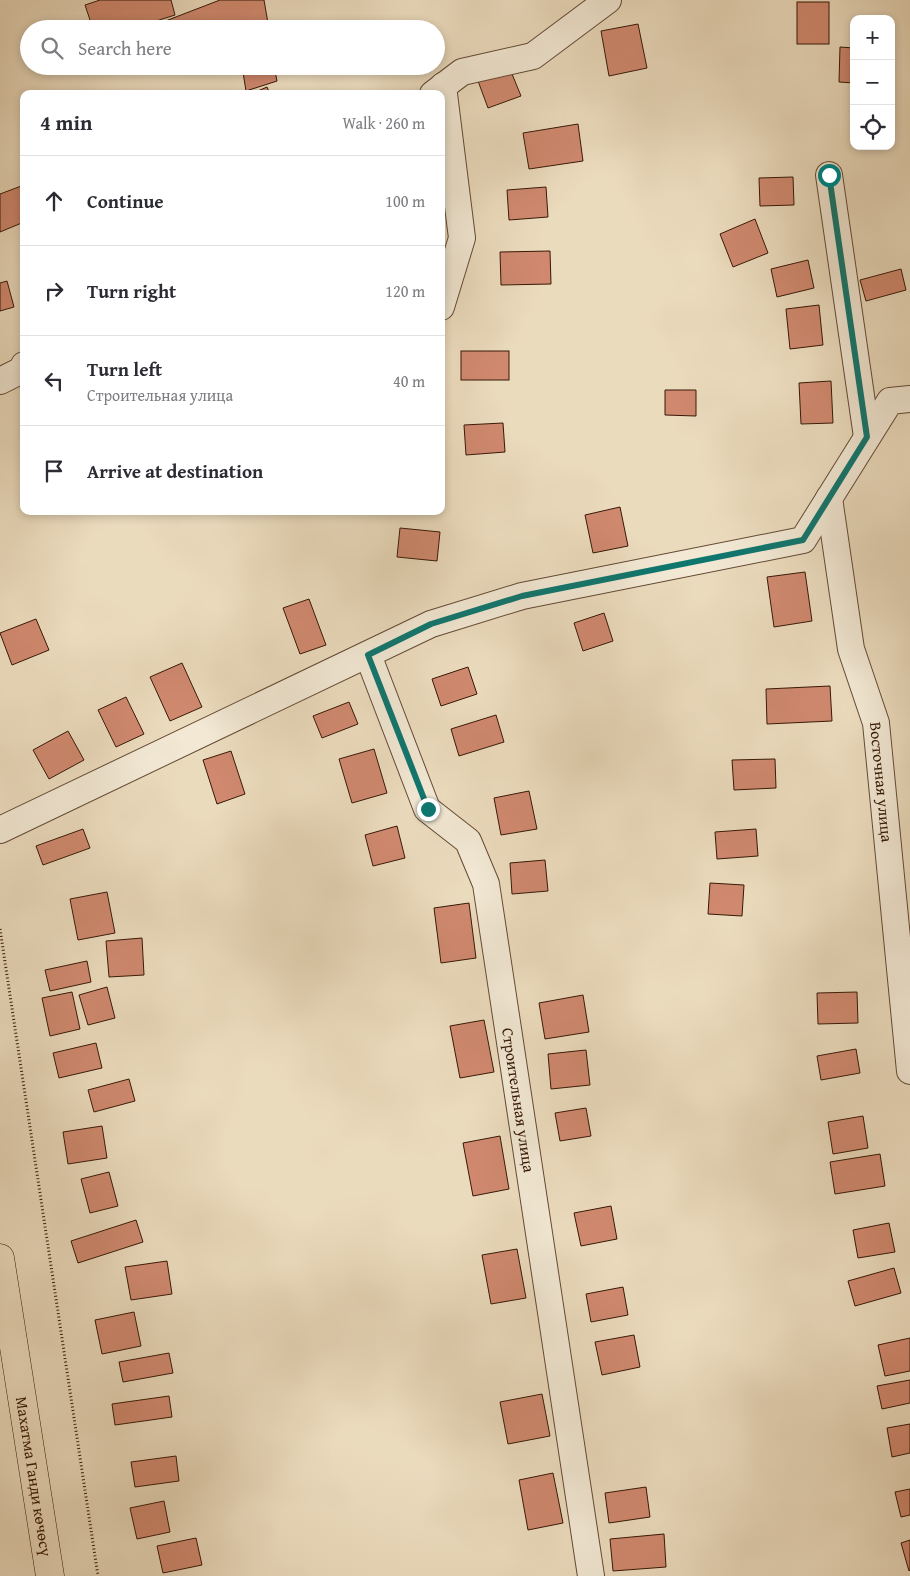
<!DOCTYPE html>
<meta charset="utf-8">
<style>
:root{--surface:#fff;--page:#f7f7f7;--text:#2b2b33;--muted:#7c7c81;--line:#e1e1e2}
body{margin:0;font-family:"Gentium Book Plus",serif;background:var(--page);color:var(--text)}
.controls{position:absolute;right:15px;top:15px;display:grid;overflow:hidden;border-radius:10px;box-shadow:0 2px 8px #0003}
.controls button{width:45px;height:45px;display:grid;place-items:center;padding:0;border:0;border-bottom:1px solid var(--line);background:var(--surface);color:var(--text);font:25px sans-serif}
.stop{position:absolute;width:15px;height:15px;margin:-11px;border:4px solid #0f766e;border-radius:50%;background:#fff}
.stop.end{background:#0f766e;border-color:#fff;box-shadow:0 1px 5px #0008}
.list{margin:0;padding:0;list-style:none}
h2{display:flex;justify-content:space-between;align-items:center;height:65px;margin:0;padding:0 20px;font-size:21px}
h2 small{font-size:16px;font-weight:400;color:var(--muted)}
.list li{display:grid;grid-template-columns:32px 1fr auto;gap:15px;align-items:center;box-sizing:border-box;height:90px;padding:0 20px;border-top:1px solid var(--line)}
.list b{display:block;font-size:19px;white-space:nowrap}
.list p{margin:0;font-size:16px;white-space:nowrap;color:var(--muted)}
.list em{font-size:16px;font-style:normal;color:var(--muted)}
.icon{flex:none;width:28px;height:28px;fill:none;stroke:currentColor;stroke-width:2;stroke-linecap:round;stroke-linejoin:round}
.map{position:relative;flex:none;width:910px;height:1576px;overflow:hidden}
.search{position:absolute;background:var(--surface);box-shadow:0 2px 8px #0003;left:20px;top:20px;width:425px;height:55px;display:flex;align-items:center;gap:12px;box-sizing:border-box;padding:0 18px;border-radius:28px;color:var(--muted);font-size:19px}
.panel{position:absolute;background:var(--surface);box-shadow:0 2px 8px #0003;left:20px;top:90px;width:425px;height:425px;border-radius:10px}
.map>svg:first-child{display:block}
</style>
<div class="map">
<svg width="910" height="1576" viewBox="0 0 910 1576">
<rect width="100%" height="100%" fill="#ebdbbd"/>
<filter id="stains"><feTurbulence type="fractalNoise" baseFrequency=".004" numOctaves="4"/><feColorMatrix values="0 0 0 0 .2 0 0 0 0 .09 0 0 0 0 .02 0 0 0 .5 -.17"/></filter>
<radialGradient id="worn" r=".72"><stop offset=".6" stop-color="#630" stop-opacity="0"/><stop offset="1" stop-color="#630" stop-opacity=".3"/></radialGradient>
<!-- building -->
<g fill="#d0896f" stroke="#361806">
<path d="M100 0H171L175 15 131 29H93L85 5Z"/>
<path d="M220 0H264L269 29H156L155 25Z"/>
<rect x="797" y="2" width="32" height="42"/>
<path d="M638 24 647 68 609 76 601 31Z"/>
<path d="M840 47 854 48V83L839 82Z"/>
<path d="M242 66H274L277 81 246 91Z"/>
<path d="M510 69 521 96 488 108 478 81Z"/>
<path d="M267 87 270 94H251Z"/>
<path d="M578 124 583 161 529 169 523 133Z"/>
<path d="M793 177 794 205 760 206 759 178Z"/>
<path d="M24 185V222L0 232V194Z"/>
<path d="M546 187 548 217 509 220 507 190Z"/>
<path d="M755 219 768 253 733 267 720 234Z"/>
<path d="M550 251 551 284 501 285 500 252Z"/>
<path d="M808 260 814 288 777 297 771 269Z"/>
<path d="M901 269 906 290 866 301 860 280Z"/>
<path d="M7 281 14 307 0 311V283Z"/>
<path d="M819 305 823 345 790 349 786 309Z"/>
<rect x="461" y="351" width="48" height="29"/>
<path d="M831 381 833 423 801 424 799 383Z"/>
<path d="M665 390H696V416L665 415Z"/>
<path d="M503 423 505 452 466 455 464 425Z"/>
<path d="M620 507 628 546 593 553 585 515Z"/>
<path d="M400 528 440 532 437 561 397 557Z"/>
<path d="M805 572 812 621 774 627 767 577Z"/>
<path d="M309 599 326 645 300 654 283 608Z"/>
<path d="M604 613 613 641 583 651 574 623Z"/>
<path d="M36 619 49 650 12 665 0 633Z"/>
<path d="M182 663 202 707 170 721 150 677Z"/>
<path d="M468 667 477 694 441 706 432 679Z"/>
<path d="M830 686 832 721 767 724 766 689Z"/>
<path d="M126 697 144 734 116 747 98 710Z"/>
<path d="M349 702 358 724 322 738 313 716Z"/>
<path d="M496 715 504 742 459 756 451 729Z"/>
<path d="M68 731 84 760 49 779 33 750Z"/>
<path d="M374 749 387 793 352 803 339 759Z"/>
<path d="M231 751 245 794 217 804 203 760Z"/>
<path d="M775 759 776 788 734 790 732 760Z"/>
<path d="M529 791 537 829 501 835 494 798Z"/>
<path d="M397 826 405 858 373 866 365 835Z"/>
<path d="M83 829 90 848 43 865 36 846Z"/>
<path d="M756 829 758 856 717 859 715 832Z"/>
<path d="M545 860 548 891 512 894 510 863Z"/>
<path d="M710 883 744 885 742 916 708 914Z"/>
<path d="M107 892 115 933 78 940 70 899Z"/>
<path d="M469 903 476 958 441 963 434 908Z"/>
<path d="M142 938 144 975 109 977 106 941Z"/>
<path d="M87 961 91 982 50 991 45 970Z"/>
<path d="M107 987 115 1018 88 1025 79 995Z"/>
<path d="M72 992 80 1029 50 1036 42 998Z"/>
<path d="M857 992 858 1023 818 1024 817 993Z"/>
<path d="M583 995 589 1032 545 1039 539 1003Z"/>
<path d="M484 1020 494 1072 460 1078 450 1026Z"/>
<path d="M96 1043 102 1068 59 1078 53 1053Z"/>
<path d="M856 1049 860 1073 821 1080 817 1056Z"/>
<path d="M586 1050 590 1085 551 1089 548 1054Z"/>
<path d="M129 1079 135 1101 94 1112 88 1090Z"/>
<path d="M586 1108 591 1136 560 1141 555 1113Z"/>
<path d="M863 1116 868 1148 833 1154 828 1122Z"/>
<path d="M102 1126 107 1158 68 1164 63 1132Z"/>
<path d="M500 1136 509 1189 473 1196 463 1143Z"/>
<path d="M880 1154 885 1186 835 1194 830 1162Z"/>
<path d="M109 1172 118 1206 90 1213 81 1179Z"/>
<path d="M611 1206 617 1239 581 1246 574 1213Z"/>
<path d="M136 1220 143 1242 78 1263 71 1241Z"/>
<path d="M889 1223 895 1252 858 1258 853 1230Z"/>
<path d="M517 1249 526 1298 491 1304 482 1255Z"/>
<path d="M167 1261 172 1294 131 1300 125 1267Z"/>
<path d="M894 1268 901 1293 855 1306 848 1281Z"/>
<path d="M623 1287 628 1315 591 1322 586 1294Z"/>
<path d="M134 1312 141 1346 102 1354 95 1320Z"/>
<path d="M634 1335 640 1367 602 1375 595 1342Z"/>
<path d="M910 1338V1371L885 1376 878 1345Z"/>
<path d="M169 1353 173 1373 123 1382 119 1362Z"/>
<path d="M910 1380V1403L882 1409 877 1386Z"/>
<path d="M542 1394 550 1436 508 1444 500 1402Z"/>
<path d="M169 1396 172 1417 115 1425 112 1404Z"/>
<path d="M910 1424V1453L892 1457 887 1428Z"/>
<path d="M176 1456 179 1481 135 1487 131 1462Z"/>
<path d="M553 1473 563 1523 528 1530 519 1480Z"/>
<path d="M646 1487 650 1517 609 1523 605 1493Z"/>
<path d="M910 1489V1515L901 1517 895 1492Z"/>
<path d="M164 1501 170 1532 137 1539 130 1508Z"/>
<path d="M664 1534 666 1567 613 1571 610 1539Z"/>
<path d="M196 1538 202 1565 163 1573 157 1546Z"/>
<path d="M910 1540V1570L909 1571 901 1543Z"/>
</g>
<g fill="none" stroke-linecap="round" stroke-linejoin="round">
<defs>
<g id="minor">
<path d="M433 94 462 72 533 56 608 0"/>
<path d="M829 175 867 437"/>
<path d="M441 307 462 238 443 86"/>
<path d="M0 381 22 370 24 365"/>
<path id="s1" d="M829 498 851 649 876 723 910 1071"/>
<path id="s2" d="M368 655 427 809 468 841 486 884 591 1576"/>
<path d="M0 830 431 624 522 596 803 540 890 401 910 399"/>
</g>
<g id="primary">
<path id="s3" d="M0 1258 50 1576"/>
</g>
</defs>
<!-- minor casing -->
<use href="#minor" stroke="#634934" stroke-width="28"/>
<!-- primary casing -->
<use href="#primary" stroke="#361806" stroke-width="29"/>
<!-- path -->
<path stroke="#361806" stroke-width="3" stroke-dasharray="1 2.5" stroke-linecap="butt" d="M0 929 98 1576"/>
<!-- minor -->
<use href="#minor" stroke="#f2e8d4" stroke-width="26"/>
<!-- primary -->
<use href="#primary" stroke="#ebdbbd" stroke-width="28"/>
</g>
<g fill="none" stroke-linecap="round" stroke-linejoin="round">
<!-- route -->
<path stroke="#0f766e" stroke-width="6" d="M428 809 368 655 431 624 522 596 803 540 867 437 829 175"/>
</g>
<g text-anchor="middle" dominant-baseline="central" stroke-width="4" stroke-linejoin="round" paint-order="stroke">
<!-- street labels -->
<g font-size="16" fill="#361806" stroke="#f2e8d4">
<text stroke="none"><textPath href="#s1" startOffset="290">Восточная улица</textPath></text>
<text stroke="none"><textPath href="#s2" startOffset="482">Строительная улица</textPath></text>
<text stroke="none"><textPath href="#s3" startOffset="221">Махатма Ганди көчөсү</textPath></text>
</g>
</g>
<rect width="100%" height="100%" filter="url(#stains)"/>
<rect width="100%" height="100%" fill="url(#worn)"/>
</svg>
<div class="controls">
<button>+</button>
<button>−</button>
<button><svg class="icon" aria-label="locate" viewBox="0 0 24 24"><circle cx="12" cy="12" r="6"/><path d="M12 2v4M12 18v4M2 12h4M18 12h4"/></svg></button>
</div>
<div class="stop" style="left:829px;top:175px"></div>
<div class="stop end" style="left:428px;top:809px"></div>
<div class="search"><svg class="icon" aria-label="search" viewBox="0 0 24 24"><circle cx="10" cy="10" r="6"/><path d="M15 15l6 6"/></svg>Search here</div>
<section class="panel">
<h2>4 min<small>Walk · 260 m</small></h2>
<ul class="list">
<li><svg class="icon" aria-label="ahead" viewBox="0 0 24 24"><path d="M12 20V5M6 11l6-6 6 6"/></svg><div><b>Continue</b></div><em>100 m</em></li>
<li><svg class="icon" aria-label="right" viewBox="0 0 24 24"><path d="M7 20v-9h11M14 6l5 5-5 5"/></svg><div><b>Turn right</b></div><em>120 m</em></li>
<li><svg class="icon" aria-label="left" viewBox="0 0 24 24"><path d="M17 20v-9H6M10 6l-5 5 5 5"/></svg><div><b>Turn left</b><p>Строительная улица</p></div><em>40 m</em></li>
<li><svg class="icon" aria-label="arrive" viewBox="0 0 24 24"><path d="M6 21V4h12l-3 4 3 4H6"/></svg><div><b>Arrive at destination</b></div></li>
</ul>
</section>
</div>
